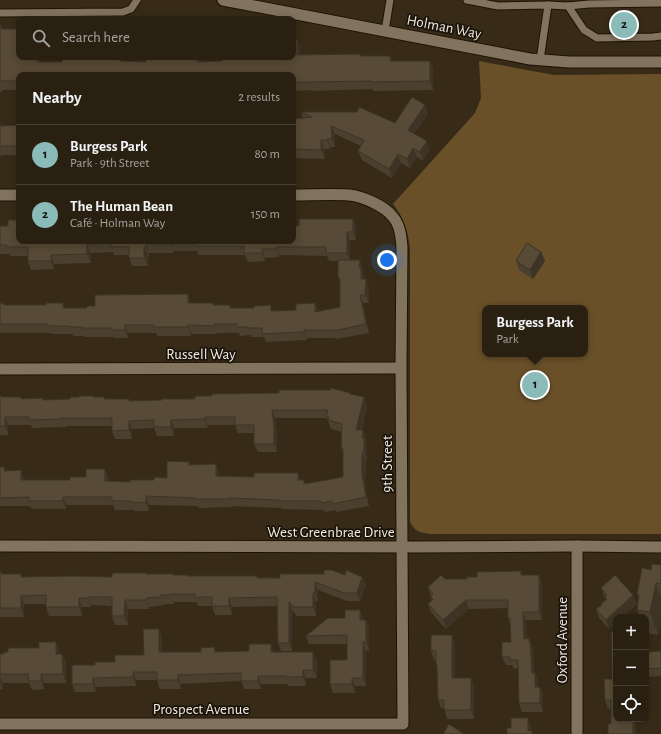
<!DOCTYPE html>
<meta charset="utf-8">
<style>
:root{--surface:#292012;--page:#352d20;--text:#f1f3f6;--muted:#a5a39f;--line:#453e32;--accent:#8bbbb9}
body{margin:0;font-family:"Alegreya Sans",sans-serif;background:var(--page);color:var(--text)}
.controls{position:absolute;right:12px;bottom:12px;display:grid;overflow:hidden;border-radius:8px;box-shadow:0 2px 10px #0003}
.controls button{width:36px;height:36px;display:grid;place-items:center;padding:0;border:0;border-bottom:1px solid var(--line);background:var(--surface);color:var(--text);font:20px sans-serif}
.you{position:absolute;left:387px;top:260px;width:14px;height:14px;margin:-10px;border:3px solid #fff;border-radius:50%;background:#1a73e8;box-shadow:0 0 0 6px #1a73e833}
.badge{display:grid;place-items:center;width:26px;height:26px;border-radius:50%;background:var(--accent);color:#111;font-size:13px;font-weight:700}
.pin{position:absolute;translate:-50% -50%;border:2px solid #fff;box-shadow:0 1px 4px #0006}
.popup{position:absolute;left:482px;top:305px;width:106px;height:52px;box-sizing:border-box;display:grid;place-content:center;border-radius:8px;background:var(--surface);filter:drop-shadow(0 1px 3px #0005);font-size:13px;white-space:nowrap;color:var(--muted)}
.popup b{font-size:15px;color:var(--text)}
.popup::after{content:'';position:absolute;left:50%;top:100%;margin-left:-8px;border:8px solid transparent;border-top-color:var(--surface)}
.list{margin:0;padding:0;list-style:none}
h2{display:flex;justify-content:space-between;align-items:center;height:52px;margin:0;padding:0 16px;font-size:17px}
h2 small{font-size:13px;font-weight:400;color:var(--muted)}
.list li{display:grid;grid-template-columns:26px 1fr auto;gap:12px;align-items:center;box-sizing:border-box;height:60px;padding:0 16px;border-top:1px solid var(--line)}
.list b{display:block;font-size:15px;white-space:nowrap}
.list p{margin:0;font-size:13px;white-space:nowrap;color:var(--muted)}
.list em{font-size:13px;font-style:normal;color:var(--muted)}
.icon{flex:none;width:22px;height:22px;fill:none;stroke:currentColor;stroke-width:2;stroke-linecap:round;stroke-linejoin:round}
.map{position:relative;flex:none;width:661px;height:734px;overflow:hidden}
.search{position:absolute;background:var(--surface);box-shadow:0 2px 10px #0003;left:16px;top:16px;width:280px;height:44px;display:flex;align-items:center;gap:10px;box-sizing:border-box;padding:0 14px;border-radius:8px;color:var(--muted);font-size:15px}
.panel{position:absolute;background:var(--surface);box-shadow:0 2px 10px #0003;left:16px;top:72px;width:280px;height:172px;border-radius:8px}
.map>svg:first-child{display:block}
</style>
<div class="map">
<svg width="661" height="734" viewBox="0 0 661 734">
<rect width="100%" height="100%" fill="#372b18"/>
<!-- green -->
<path fill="#695029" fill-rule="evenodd" d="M479 61 554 75 661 74V534H430C419 532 415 532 410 522V248C408 231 404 218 393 204L475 113 481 98ZM485 308H585V354H485Z"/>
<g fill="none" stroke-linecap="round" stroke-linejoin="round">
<defs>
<g id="service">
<path d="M467 0 498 6 548 5 540 60"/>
<path d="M548 5 568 6 589 4 661 3"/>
<path d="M568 6 584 30 597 38 653 37 661 36"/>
<path d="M0 13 123 12 131 9 137 0"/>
<path d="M385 31 390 0"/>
</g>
<g id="minor">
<path d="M223 0 530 59 569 62H661"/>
<path d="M0 195H19"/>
<path d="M0 369 401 368"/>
<path d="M0 724H403L401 368 402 247C401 236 400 225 393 217 385 206 362 196 349 195 331 194 312 195 293 195"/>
<path d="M577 734V546"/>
</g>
<path id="tertiary" d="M0 546 415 547 577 546 661 547"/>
</defs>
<!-- service casing -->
<use href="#service" stroke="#1e1302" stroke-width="9"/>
<!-- minor casing -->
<use href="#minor" stroke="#1e1302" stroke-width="13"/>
<!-- tertiary casing -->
<use href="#tertiary" stroke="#1e1302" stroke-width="13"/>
<!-- service -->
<use href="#service" stroke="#81735e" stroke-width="7"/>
<!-- minor -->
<use href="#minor" stroke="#81735e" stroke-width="11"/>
<!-- tertiary -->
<use href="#tertiary" stroke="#81735e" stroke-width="11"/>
</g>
<!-- wall -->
<g fill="#4b402e">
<path d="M0 24 2 29 19 57H40V62H62V57H123V61L146 62V57H200V62L222 61 297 39 300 48V55L360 56H390L392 61H430L433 69V90L373 91V89L311 91V90L293 91V75H19V90H2V92H0Z"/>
<path d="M425 105 428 114 414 134 430 150 423 161 417 157 410 168 401 163 392 178 362 160 358 151 361 146 335 134V147H330V149H324L325 159 293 158V119L303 118 301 112 395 123Z"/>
<path d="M0 123 1 126 19 125V155H2V156H0Z"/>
<path d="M0 226 19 241 356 227V240H350V260L363 269V272L364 279 369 287V303H363L369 333 336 339 335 338H307V340L266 342 264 337H251V335L240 336 239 333H217V334H191V336H157L156 333H128V338H115L114 337H85L84 336H73V334H51V333H0V303L4 305H46L63 303 64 308H87L191 303H213V305H230L231 308 273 311 296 310 315 303 318 311 340 307V283L338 278V261H329L327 256 279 255V257L265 258V261L248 262 245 255H198L197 251H174V253H149V256H148V266H132L129 258V255H114L113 252 90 253 91 263 54 264V269L31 270 28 261V256H10L9 254H0Z"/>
<path d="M541 252 545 261 533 279 519 270 516 261Z"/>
<path d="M350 393 351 394 367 406 362 430H363L366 438V443L367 447V461H366L365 483 369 506 336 512 335 510 325 512 324 510 282 509 281 508 233 506V507L199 508 198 506 149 505V511H134V510H115L113 505H66V509H32L30 506H0V467H4L5 471 24 479V480H70L86 477 105 469 108 478V481L130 482 154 480 167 478 190 465 219 473V476L300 480 306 484 343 477V452L341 448 342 432 331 429 327 418H275L277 435V452H258L254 444V433H238L235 425H208V428H174V436H157L154 428 132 429V439H115L112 431V426H66V427L32 428 31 425H8V435H0V396H2V397L44 400 70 399 93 397 130 401 162 400Z"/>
<path d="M661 565V621L658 635 646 633V617H640L637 610 639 599 637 594 651 570Z"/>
<path d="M0 572 2 574 22 577H112L146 574 188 576 280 578 345 575 362 577 366 585 360 601H347L318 590V601H316V616H297L292 610V651H281L278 643 277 606 232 607V615H215L212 606H198L197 602H174V604H164V605L149 607V609H128V625H115L112 616V606L91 605V607H82V616H49L46 607V604H24V617H0Z"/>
<path d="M523 575H539L542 583V620H526L527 639 530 641 533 650 534 673H535L538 682V687H540L543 695V712H522L519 703 518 668 514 669 512 665H506L502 657 511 642 510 624 508 618V608L469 609 446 629 431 612 428 604 432 601 428 587 445 579H467L477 577Z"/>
<path d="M601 588 637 604 622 617H616V623L609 629 599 618 596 609 602 605 606 600Z"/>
<path d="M360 610 363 618V620H366L369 629V651H366V686H355V693H333L330 684 347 660V644H309L306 636Z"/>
<path d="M159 629 162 637V652H313L317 661V678H306V686H288L287 684H261V689H244L241 681 181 684V689H160L157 680H136V686L96 687V692H75L72 684 95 665 115 662 144 655Z"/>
<path d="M455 643V678H471L474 687V719H447L444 708H441L438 700 437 668 436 664V660H434L431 651Z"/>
<path d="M60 651V654H62L66 662V683H44V689L32 690 29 683H3L2 689H0V654Z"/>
<path d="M661 651V676L646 677V652Z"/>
<path d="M612 679 616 719H634L636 726V734L611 724V708L608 709 605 700Z"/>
</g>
<!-- shaded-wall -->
<g fill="#3d3426">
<path d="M297 39 300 48V64L297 55Z"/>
<path d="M37 57H40V71L37 62Z"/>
<path d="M120 57H123V70L120 61Z"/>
<path d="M197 57H200V71L197 62Z"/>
<path d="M430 61 433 69V90L430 81Z"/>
<path d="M425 105 428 114 411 138 408 130Z"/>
<path d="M331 126 335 134V147L332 139Z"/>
<path d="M327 139 330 147V149L327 140Z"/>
<path d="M321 140 324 149 325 159 321 150Z"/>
<path d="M427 141 430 150 423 161 420 152Z"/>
<path d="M413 148 417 157 410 168 407 159Z"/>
<path d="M398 154 401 163 392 178 389 169Z"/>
<path d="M353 219 356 227V240L353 232Z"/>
<path d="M347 232 350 240V261L347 253Z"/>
<path d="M171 242 174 251V253L171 244Z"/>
<path d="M87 244 90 253 91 263 87 254Z"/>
<path d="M146 244 149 253V256L146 247Z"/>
<path d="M144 247 148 256V266L144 258Z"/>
<path d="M276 247 279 255V257L276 249Z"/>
<path d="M262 249 265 258V261L262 253Z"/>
<path d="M541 252 545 261 533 279 530 270Z"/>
<path d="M51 255 54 264V269L51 261Z"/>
<path d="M360 260 363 269V272L364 277V287L361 279 359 268Z"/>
<path d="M366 279 369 287V303L365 295Z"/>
<path d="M188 294 191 303H188Z"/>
<path d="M360 295 363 303 369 333 366 324Z"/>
<path d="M315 303 318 312H315Z"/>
<path d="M125 325 128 333V338L125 330Z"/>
<path d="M188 325 191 334V336L188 327Z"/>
<path d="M304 330 307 338V340L304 332Z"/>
<path d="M364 397 367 406 360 438 356 430Z"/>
<path d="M272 410 275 418 277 435V452L274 444Z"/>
<path d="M5 417 8 425V435L5 426Z"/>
<path d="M205 417 208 425V428L205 419Z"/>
<path d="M171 420 174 428V436L171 427Z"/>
<path d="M129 421 132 429V439L129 430Z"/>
<path d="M363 430 366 438V443L367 447V461L364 453 362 438Z"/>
<path d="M362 453 366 461 365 483 369 506 366 497 362 475Z"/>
<path d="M216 464 219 473V485L216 476Z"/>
<path d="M105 469 108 478V490L105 481Z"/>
<path d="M21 470 24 479V488L21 480Z"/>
<path d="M298 473 301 482 298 480Z"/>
<path d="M146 496 149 505V511L146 503Z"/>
<path d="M63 497 66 505V509L63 501Z"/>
<path d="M539 575 542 583V620L539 612Z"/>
<path d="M362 577 366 585 360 601 357 593Z"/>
<path d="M315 582 318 590V601L315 593Z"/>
<path d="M656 583 661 598V621L658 635 650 612Z"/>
<path d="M313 593 316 601V616L313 607Z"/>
<path d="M633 595 637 604 622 617H616V623L609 629 606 620Z"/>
<path d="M21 596 24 604V617L21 608Z"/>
<path d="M88 597 91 605V607L88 598Z"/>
<path d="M79 598 82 607V616L79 607Z"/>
<path d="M146 598 149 607V609L146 600Z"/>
<path d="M229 598 232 607V615L229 606Z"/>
<path d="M125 600 128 609V625L124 616Z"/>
<path d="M466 600 469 609 446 629 443 620Z"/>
<path d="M289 602 292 610V651L289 643Z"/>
<path d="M360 610 363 618V629L360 620Z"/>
<path d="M523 612 526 620 527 647 524 639Z"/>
<path d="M366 620 369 629V651L366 642Z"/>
<path d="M159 629 162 637V660L159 652Z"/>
<path d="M452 635 455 643V687L452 678Z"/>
<path d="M529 638 533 650 535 682 532 673Z"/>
<path d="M56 642 60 651V662L56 654Z"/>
<path d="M363 642 366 651V686L363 678Z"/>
<path d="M271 644 274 653 271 652Z"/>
<path d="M313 652 317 661V678L313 670Z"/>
<path d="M62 654 66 662V683L63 674Z"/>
<path d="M303 670 306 678V686L303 677Z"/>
<path d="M133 672 136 680V686L133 677Z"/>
<path d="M535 673 538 682V695L535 687Z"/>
<path d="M41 674 44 683V689L41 681Z"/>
<path d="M178 675 181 684V689L178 680Z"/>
<path d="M0 676 3 683 2 689 0 682Z"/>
<path d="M258 676 261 684V689L258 681Z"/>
<path d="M93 678 96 687V692L93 684Z"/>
<path d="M352 678 355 686V693L352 684Z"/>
<path d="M471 678 474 687V719L471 710Z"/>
<path d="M540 687 543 695V712L540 703Z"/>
<path d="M528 718 531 727V734L528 731Z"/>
<path d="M633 719H634L636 726V734H633Z"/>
</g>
<!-- building -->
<g fill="#574a36" stroke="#3d3426">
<path d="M0 29H19V57H37V62H62V57H120V61L146 62V57H197V62L222 61V57H293V39H297V55L360 54V56H390V61H430V81L370 82 371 81 308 82H293V75H19V81H0Z"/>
<path d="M412 97 425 105 408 130 427 141 420 152 413 148 407 159 398 154 389 169 358 151 364 140 331 126 332 139H327V140H321V150L293 149V119L312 117 301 112H357L359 107 395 123Z"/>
<path d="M19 125V146H0V126Z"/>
<path d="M299 219H353V232H347V253H326V247H276V249H262V253H244V246H195V242H171V244H146V247H144V258H129V247H111V243L87 244V254L51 255V261H28V247H7V245H0V226H8V220H19V241H293V226H299Z"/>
<path d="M527 243 541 252 530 270 516 261Z"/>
<path d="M338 260H360L359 268H361V279H366L365 295H360L366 324 333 331 332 330H304V332L262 334V328H248V327H237V324H214V326L188 325V327H153V325H125V330H112V328H82V327H70V326H48V324H0V303L4 304V305H46V303H63V308H87V306H95V295L188 294V303H213V305H230V308H254V306L271 305V311L296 310V304L315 303V312L340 307V278H338Z"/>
<path d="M331 388 350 393V394L364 397 356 430H363L362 438 364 439V453H362V475L366 497 333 504 332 501 322 503 321 501H279V500L230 498V499H195V498L146 496V503L131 502V501H112V497H63V501H29V497L0 498V467H4V471L21 470V480H70V477H86V469H105V481L130 482V480H154V477L167 478V461L189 462V465L216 464V476L254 477V473H298V480H304V484L343 477V448H341L342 424 328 420 329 417 326 416 328 410H272L274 427V444H254V425H235V417H205V419L171 420V427H154V420L129 421V430L112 431V418H62V419L29 420V417H5V426H0V396H2V397H21V399L43 398V400L70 399V397H79V396H93V397H104V399H129V401L162 400V399H195V396H212V394L279 393V390H331Z"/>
<path d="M652 564 661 565V584L656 583 650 612 637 610 639 595 637 594 642 568 651 570Z"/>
<path d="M324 570H332L345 575 346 570 362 577 357 593H344L315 582V593H313V607H293L289 602V643H278L277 597 229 598V606H212V597H195V594H171V595H161V597L146 598V600H125L124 616H112V597H88V598H79V607H46V595L21 596V608H0V572H1L2 574H21V577L74 576 112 577V573H146V574H173V575H187V576H257V578H280V574H324Z"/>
<path d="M521 571V575H539V612H523L524 639 529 638V641H530L532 673H535V687H540V703H519L518 660H510V657H502V642H511L510 618H508V600H466L443 620 428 604 433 599 430 596 433 594 428 587 441 575 445 579H467V577H477V572Z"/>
<path d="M615 575 633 595 606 620 596 609 602 605 601 604 607 599 605 597 607 595 601 588Z"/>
<path d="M345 610H360V620H366V642H363V678H352V684H330V660H347V635L306 636 328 618H345Z"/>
<path d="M143 629H159V652H201V648L214 647 215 652 249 651V644H271V652H313V670H303V677H285V676H258V681H241V673L178 675V680H157V672H133V677L93 678V684H72V665H95V662H115V655H144Z"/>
<path d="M611 632H616V719H633V734H608V724H611V700H605L604 679H612Z"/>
<path d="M431 635H452V678H471V710H444V700H438L437 664H436V651H431Z"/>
<path d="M39 642H56V654H62L63 674H41V681H29L28 674H0V654H4V652H8V648H39Z"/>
<path d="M661 651V668L646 669V652Z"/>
<path d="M511 718H528V731H532V734H507V728H511Z"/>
<path d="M449 724 464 734H443Z"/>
</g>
<g text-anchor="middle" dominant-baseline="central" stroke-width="3.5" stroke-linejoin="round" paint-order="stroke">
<!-- street labels -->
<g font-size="15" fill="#f2eade" stroke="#1a140c">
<text transform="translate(444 27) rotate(11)">Holman Way</text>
<text x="201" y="354">Russell Way</text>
<text transform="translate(387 464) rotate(-90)">9th Street</text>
<text x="331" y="532">West Greenbrae Drive</text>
<text transform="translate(562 640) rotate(-90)">Oxford Avenue</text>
<text x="201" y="709">Prospect Avenue</text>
</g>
</g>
</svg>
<div class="controls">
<button>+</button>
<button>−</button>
<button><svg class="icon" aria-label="locate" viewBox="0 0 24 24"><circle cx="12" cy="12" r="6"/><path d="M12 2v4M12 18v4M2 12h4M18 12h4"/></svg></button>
</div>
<div class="you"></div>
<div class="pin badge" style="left:535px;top:385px">1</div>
<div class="popup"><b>Burgess Park</b>Park</div>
<div class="pin badge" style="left:624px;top:25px">2</div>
<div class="search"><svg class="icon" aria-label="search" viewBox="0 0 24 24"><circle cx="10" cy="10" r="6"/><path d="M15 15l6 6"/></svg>Search here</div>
<section class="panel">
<h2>Nearby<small>2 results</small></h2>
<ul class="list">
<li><span class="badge">1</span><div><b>Burgess Park</b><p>Park · 9th Street</p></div><em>80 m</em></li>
<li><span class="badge">2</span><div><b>The Human Bean</b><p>Café · Holman Way</p></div><em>150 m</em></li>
</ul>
</section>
</div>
